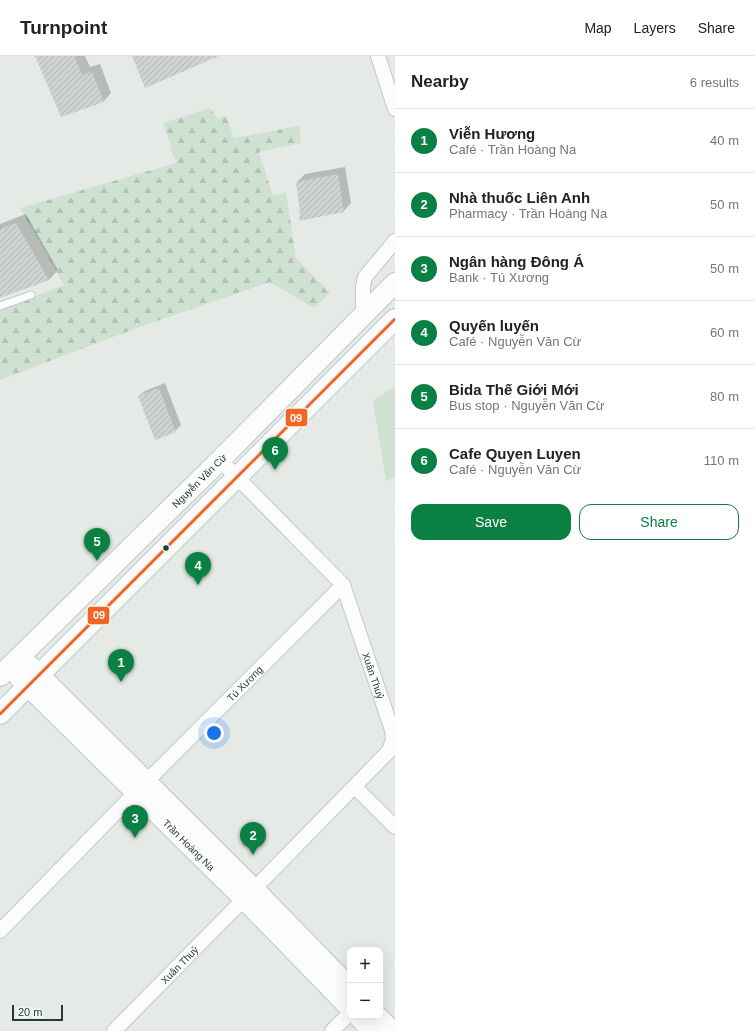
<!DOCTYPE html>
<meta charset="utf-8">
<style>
:root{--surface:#fff;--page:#f6f6f6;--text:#222;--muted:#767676;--line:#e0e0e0;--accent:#0b8043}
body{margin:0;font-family:Arial,sans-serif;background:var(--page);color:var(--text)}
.controls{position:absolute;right:12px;bottom:12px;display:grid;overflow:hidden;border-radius:8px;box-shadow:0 4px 16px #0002}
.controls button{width:36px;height:36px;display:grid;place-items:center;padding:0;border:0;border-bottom:1px solid var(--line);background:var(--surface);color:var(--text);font:20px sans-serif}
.scale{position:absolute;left:12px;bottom:10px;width:51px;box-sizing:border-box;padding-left:4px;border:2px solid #243c32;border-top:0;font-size:11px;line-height:14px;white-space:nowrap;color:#243c32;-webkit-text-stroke:3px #f3f8f5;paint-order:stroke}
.you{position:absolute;left:214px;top:677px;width:14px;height:14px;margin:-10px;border:3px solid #fff;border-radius:50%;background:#1a73e8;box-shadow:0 0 0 6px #1a73e833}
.badge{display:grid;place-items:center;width:26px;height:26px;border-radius:50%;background:var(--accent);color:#fff;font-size:13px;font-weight:700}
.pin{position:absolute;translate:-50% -33px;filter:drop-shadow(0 1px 2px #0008)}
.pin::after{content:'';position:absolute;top:21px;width:14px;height:12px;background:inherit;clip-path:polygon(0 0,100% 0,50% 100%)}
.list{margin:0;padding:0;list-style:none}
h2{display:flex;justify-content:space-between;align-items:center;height:52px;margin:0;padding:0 16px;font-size:17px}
h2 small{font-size:13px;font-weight:400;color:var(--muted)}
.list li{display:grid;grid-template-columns:26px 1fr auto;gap:12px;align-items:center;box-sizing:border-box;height:64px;padding:0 16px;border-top:1px solid var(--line)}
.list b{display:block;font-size:15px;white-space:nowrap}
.list p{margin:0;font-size:13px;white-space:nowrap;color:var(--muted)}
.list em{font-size:13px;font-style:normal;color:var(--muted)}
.actions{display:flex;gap:8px;padding:12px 16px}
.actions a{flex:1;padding:9px 0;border:1px solid var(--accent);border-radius:12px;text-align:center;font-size:14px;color:var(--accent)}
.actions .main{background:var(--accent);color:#fff}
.map{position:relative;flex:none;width:395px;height:975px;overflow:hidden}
header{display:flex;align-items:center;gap:24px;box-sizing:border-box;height:56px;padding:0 20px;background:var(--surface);border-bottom:1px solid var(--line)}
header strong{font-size:19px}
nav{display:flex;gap:22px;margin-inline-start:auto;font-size:14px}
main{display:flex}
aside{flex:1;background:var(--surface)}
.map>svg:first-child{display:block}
</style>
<header>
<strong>Turnpoint</strong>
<nav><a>Map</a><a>Layers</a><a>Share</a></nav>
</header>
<main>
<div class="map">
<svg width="395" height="975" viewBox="0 0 395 975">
<defs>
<pattern id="forest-firs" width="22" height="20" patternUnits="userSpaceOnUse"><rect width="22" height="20" fill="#cfe2d2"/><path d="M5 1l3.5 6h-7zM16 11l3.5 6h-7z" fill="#b2c3b5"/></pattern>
<pattern id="building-hatch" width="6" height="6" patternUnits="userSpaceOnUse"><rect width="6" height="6" fill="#ced2d0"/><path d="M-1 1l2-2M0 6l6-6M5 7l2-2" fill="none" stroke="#b1b5b3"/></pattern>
</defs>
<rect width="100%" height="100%" fill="#e5eae7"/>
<!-- green -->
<path fill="#cfe2d2" d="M395 330V421L386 425 373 345Z"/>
<!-- forest -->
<path fill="url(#forest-firs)" d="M210 52 218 63 226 60 234 82 299 70 301 87 259 96 273 140 286 136 296 202 330 237 314 252 270 226 137 272 0 324V254L64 229 20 152 176 107 163 67Z"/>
<!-- shadow -->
<g fill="#0003">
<path d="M36 0H85L90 11 100 8 111 37 104 45 62 60Z"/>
<path d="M345 111 351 147 344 155 301 158 297 126 305 118Z"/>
<path d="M26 158 58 214 49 224 0 241V168Z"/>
<path d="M165 327 181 369 175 375 139 340 145 335Z"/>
</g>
<!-- building -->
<g fill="url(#building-hatch)">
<path d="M35 0H74L82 18 92 16 104 46 61 61Z"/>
<path d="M132 0H219L145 32Z"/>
<path d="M338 118 344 156 299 165 300 158 296 126Z"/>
<path d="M16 167 49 224 0 242V173Z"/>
<path d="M159 332 176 376 155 384 138 340Z"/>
</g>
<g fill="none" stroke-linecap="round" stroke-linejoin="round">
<defs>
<path id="lane" d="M0 250 31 239"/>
<g id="street">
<path d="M378 0 395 53"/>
<path d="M363 259V230L365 221 395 185"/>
<path id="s1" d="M220 404 343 529 392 674 393 684 389 695 254 833"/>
<path id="s2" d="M147 725 343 529"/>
<path d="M355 731 395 771"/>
<path d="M0 875 135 737"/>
<path id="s3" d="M114 975 244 843"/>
<path d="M332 975 350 957"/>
</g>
<g id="secondary">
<path d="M30 610 254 833 350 932"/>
<path id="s4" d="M0 620 220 404 395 227"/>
<path id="s5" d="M19 621 244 843 350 952"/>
<path d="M0 658 395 263"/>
<path d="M358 960 372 975"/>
<path d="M377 960 392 975"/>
</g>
</defs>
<!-- lane casing -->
<use href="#lane" stroke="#c2c7c4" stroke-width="9"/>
<!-- street casing -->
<use href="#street" stroke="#c2c7c4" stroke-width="16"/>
<!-- secondary casing -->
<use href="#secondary" stroke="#c1c7c4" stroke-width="22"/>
<!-- lane -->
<use href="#lane" stroke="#fbfcfb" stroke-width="7"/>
<!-- street -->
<use href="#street" stroke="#fbfcfb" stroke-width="14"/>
<!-- secondary -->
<use href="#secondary" stroke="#fbfcfb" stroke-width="20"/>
<defs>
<path id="bus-1" d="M0 658 395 263"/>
</defs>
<!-- bus-1 casing -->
<use href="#bus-1" stroke="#f3f8f5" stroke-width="6"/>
<!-- bus-1 -->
<use href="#bus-1" stroke="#f26522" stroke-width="3"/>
</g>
<!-- markers -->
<circle fill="#243c32" stroke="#f3f8f5" stroke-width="1.5" cx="166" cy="492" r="3.5"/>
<g text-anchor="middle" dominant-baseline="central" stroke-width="4" stroke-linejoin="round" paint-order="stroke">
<!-- street labels -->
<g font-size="10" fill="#243c32" stroke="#f3f8f5">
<text stroke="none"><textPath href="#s4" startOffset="279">Nguyễn Văn Cừ</textPath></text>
<text stroke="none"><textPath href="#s1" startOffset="271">Xuân Thuỷ</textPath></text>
<text stroke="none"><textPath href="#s2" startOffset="138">Tú Xương</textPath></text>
<text stroke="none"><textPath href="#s5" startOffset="239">Trần Hoàng Na</textPath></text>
<text stroke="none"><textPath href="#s3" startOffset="93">Xuân Thuỷ</textPath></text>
</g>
</g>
<g stroke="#f3f8f5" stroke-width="1.5">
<rect x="285" y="352" width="23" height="19" rx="4" fill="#f26522"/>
<rect x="87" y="550" width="23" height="19" rx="4" fill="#f26522"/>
</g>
<g font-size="11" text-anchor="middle" font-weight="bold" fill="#fff">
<text x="296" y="366">09</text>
<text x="99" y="563">09</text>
</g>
</svg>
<div class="controls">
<button>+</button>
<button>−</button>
</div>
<div class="scale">20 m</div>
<div class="you"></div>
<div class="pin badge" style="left:121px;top:626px">1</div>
<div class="pin badge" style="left:253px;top:799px">2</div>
<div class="pin badge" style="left:135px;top:782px">3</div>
<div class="pin badge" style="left:198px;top:529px">4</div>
<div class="pin badge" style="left:97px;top:505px">5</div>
<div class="pin badge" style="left:275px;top:414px">6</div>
</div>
<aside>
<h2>Nearby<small>6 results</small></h2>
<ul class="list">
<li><span class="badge">1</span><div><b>Viễn Hương</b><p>Café · Trần Hoàng Na</p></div><em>40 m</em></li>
<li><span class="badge">2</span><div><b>Nhà thuốc Liên Anh</b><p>Pharmacy · Trần Hoàng Na</p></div><em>50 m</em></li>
<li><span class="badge">3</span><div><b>Ngân hàng Đông Á</b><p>Bank · Tú Xương</p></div><em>50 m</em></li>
<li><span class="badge">4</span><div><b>Quyến luyến</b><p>Café · Nguyễn Văn Cừ</p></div><em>60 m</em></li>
<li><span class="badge">5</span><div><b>Bida Thế Giới Mới</b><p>Bus stop · Nguyễn Văn Cừ</p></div><em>80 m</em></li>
<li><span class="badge">6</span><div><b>Cafe Quyen Luyen</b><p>Café · Nguyễn Văn Cừ</p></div><em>110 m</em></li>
</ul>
<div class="actions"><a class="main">Save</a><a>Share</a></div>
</aside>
</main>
